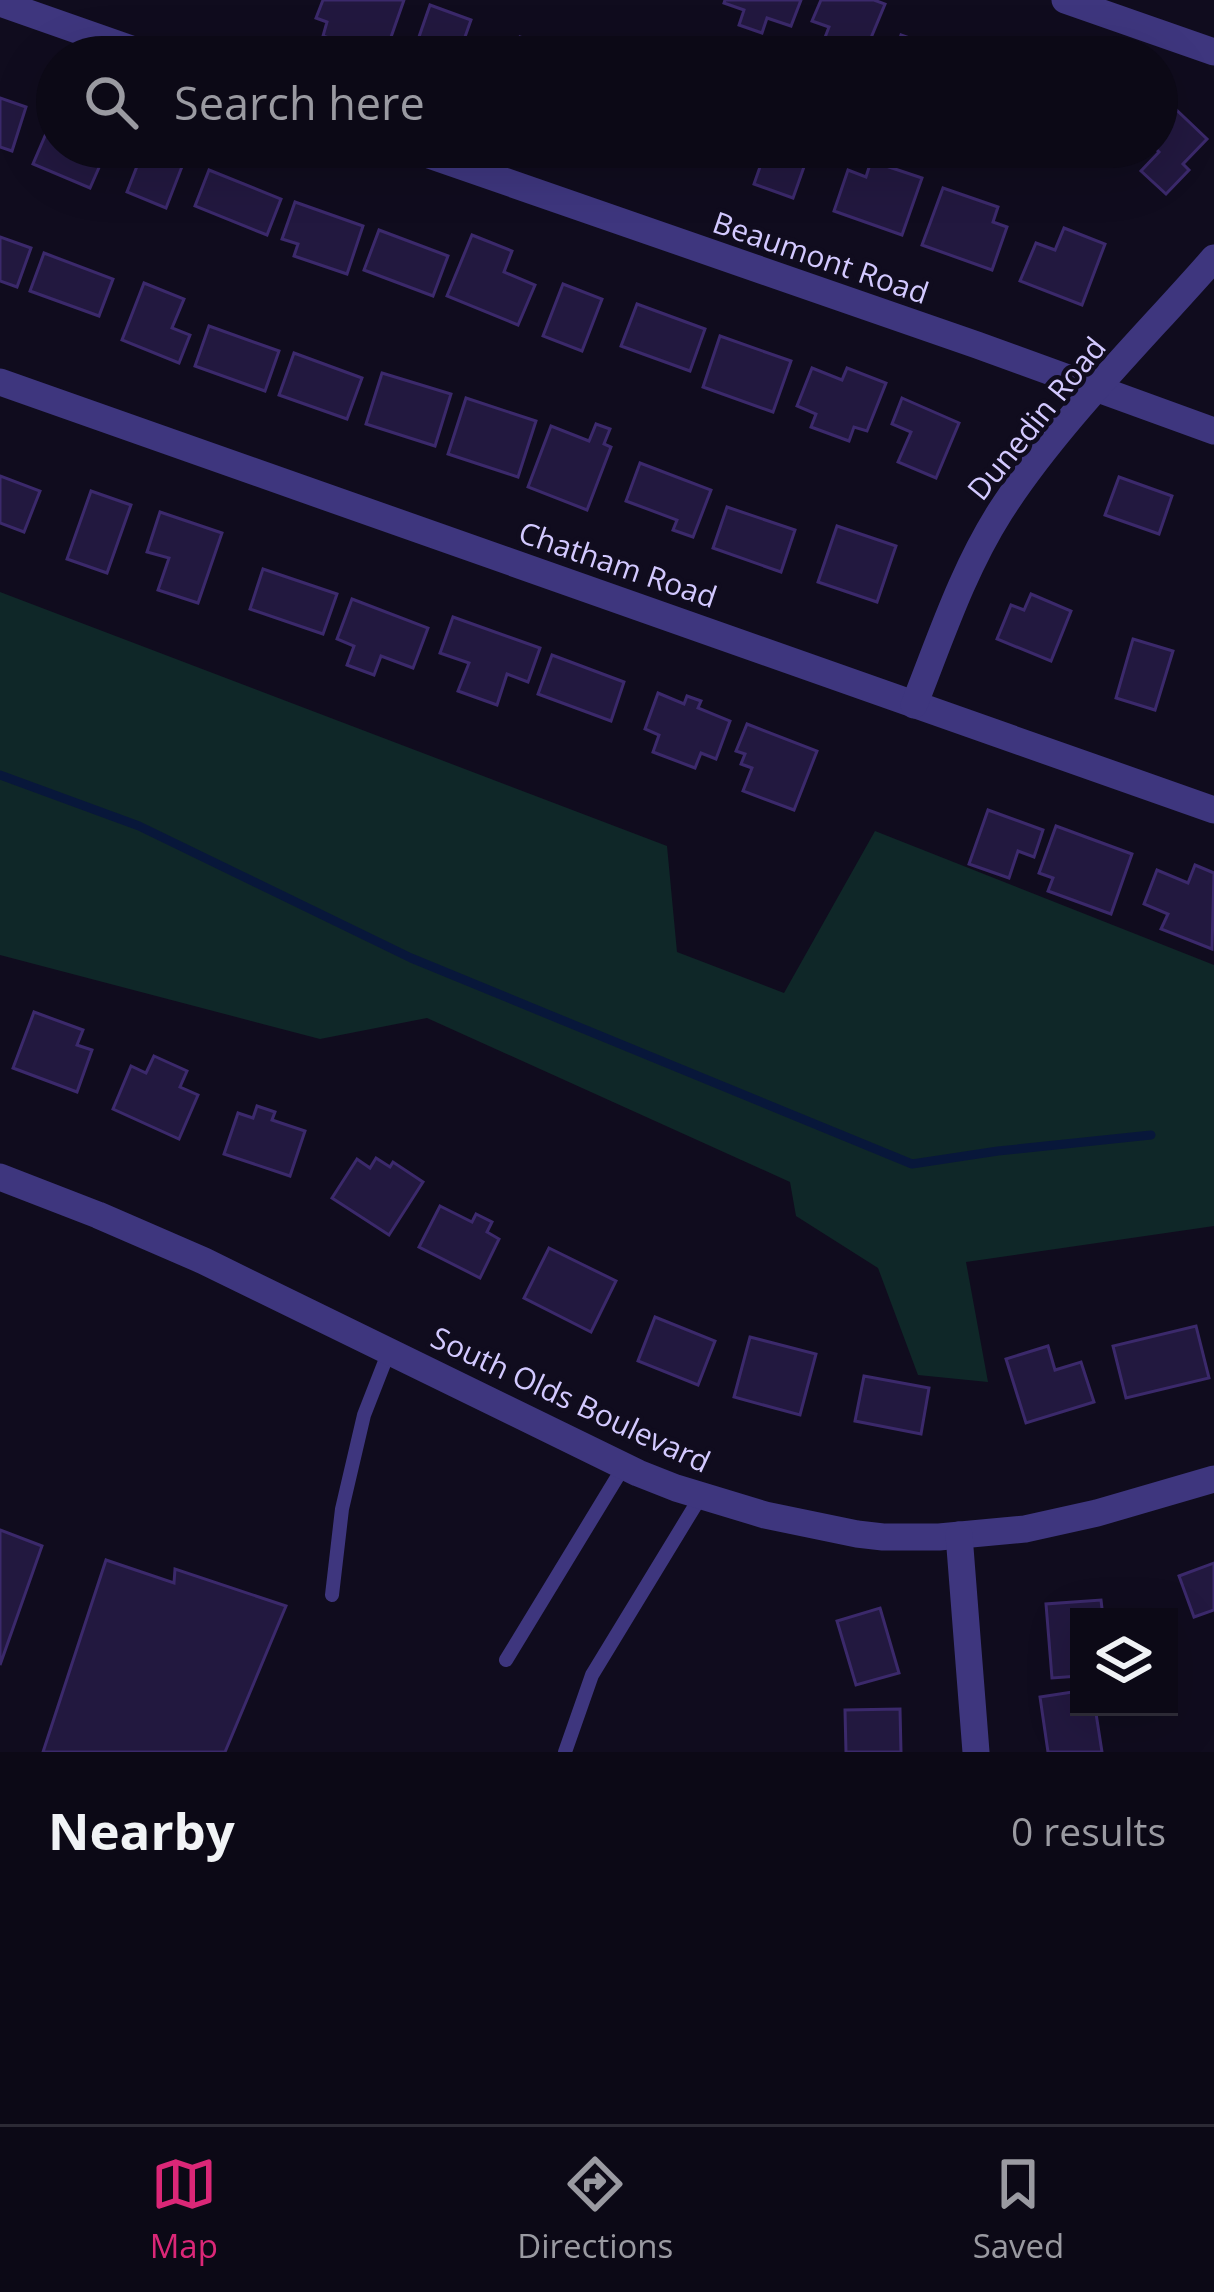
<!DOCTYPE html>
<style>
:root{--surface:#0c0916;--page:#1a1723;--text:#f1f3f6;--muted:#9a9aa1;--line:#2c2a35;--accent:#db2777}
body{margin:0;font-family:"Open Sans",sans-serif;background:var(--page);color:var(--text)}
.controls{position:absolute;right:36px;bottom:36px;display:grid;overflow:hidden;border-radius:0px;box-shadow:0 12px 48px #0002}
.controls button{width:108px;height:108px;display:grid;place-items:center;padding:0;border:0;border-bottom:3px solid var(--line);background:var(--surface);color:var(--text);font:60px sans-serif}
.list{margin:0;padding:0;list-style:none}
h2{display:flex;justify-content:space-between;align-items:center;height:156px;margin:0;padding:0 48px;font-size:51px}
h2 small{font-size:39px;font-weight:400;color:var(--muted)}
.icon{flex:none;width:66px;height:66px;fill:none;stroke:currentColor;stroke-width:2;stroke-linecap:round;stroke-linejoin:round}
.map{position:relative;flex:none;width:1214px;height:1752px;overflow:hidden}
.search{position:absolute;background:var(--surface);box-shadow:0 12px 48px #0002;left:36px;right:36px;top:36px;height:132px;display:flex;align-items:center;gap:30px;box-sizing:border-box;padding:0 42px;border-radius:66px;color:var(--muted);font-size:45px}
.sheet{height:372px;background:var(--surface)}
nav{display:flex;justify-content:space-around;align-items:center;box-sizing:border-box;height:168px;border-top:3px solid var(--line);background:var(--surface);font-size:33px;color:var(--muted)}
nav a{display:grid;justify-items:center;gap:6px}
nav .on{color:var(--accent)}
.map>svg:first-child{display:block}
</style>
<div class="map">
<svg width="1214" height="1752" viewBox="0 0 1214 1752">
<rect width="100%" height="100%" fill="#100c1e"/>
<!-- green -->
<path fill="#0f2728" d="M0 592 667 846 677 952 784 993 875 831 1214 965V1226L966 1262 988 1382 918 1375 878 1268 796 1216 790 1182 427 1018 320 1039 0 955Z"/>
<g fill="none" stroke-linecap="round" stroke-linejoin="round">
<!-- stream -->
<path stroke="#08173a" stroke-width="9" d="M0 775 139 826 411 958 912 1164 998 1151 1151 1135"/>
</g>
<!-- building -->
<g fill="#22183f" stroke="#3b296b" stroke-width="3">
<path d="M323 0H404L384 57 323 36 327 22 316 18Z"/>
<path d="M725 0H801L791 26 767 18 762 33 739 25 744 10 724 3Z"/>
<path d="M821 0H874L885 4 863 57H828L819 53 829 27 812 21Z"/>
<path d="M430 5 471 20 460 51 477 57H412Z"/>
<path d="M901 35 962 57H894Z"/>
<path d="M520 37 560 50 558 57H513Z"/>
<path d="M0 98 26 107 12 151 0 147Z"/>
<path d="M1165 99 1207 139 1183 164 1189 170 1166 194 1141 171 1159 152 1154 147H1157V107Z"/>
<path d="M57 108V147H108L90 188 33 164Z"/>
<path d="M123 147H177L188 151 166 208 127 192 139 161 121 154Z"/>
<path d="M767 147H811L793 198 754 184Z"/>
<path d="M871 161 922 178 902 235 834 211 848 170 866 177Z"/>
<path d="M209 170 281 199 267 235 195 206Z"/>
<path d="M943 188 998 207 993 222 1007 227 992 270 922 245Z"/>
<path d="M295 202 363 226 347 274 294 256 298 244 282 239Z"/>
<path d="M1064 228 1105 244 1082 305 1020 281 1036 243 1055 250Z"/>
<path d="M379 230 448 256 433 296 364 270Z"/>
<path d="M472 235 512 251 504 272 535 285 518 325 447 296Z"/>
<path d="M0 237 31 248 17 287 0 281Z"/>
<path d="M44 253 113 279 99 316 30 291Z"/>
<path d="M144 283 184 299 172 328 190 335 179 363 122 340Z"/>
<path d="M563 284 602 299 582 351 543 336Z"/>
<path d="M637 304 705 329 690 371 621 346Z"/>
<path d="M209 326 279 351 265 391 195 366Z"/>
<path d="M720 336 791 361 773 412 703 387Z"/>
<path d="M294 353 362 378 347 419 279 395Z"/>
<path d="M812 368 842 380 847 368 886 383 867 431 854 427 849 441 811 427 816 414 797 406Z"/>
<path d="M382 373 451 394 435 446 366 424Z"/>
<path d="M466 398 536 421 518 477 448 454Z"/>
<path d="M902 398 959 423 936 478 898 462 911 432 892 424Z"/>
<path d="M596 424 610 429 604 444 611 447 587 510 528 487 551 426 589 441Z"/>
<path d="M640 463 711 490 693 537 673 530 677 520 626 501Z"/>
<path d="M0 476 40 491 24 532 0 523Z"/>
<path d="M1119 477 1172 496 1159 534 1105 515Z"/>
<path d="M91 491 131 505 107 573 67 559Z"/>
<path d="M727 507 795 530 781 572 713 548Z"/>
<path d="M160 512 222 533 198 603 158 590 169 558 147 552Z"/>
<path d="M837 526 896 546 877 602 818 582Z"/>
<path d="M263 569 337 594 323 634 250 609Z"/>
<path d="M1031 594 1071 611 1051 661 997 639 1011 605 1024 610Z"/>
<path d="M352 599 428 628 413 668 381 656 374 675 347 665 354 646 337 639Z"/>
<path d="M453 617 540 648 528 682 507 674 497 705 458 691 469 663 440 653Z"/>
<path d="M1133 639 1173 651 1155 710 1116 698Z"/>
<path d="M552 655 624 682 611 721 538 694Z"/>
<path d="M658 693 684 704 687 696 701 701 698 708 730 721 716 759 701 753 695 768 653 752 659 735 645 729Z"/>
<path d="M747 724 817 751 794 810 743 791 752 768 741 764 745 754 736 751Z"/>
<path d="M988 810 1043 830 1034 857 1018 851 1009 878 969 864Z"/>
<path d="M1056 826 1132 854 1111 914 1048 891 1053 878 1039 873Z"/>
<path d="M1195 865 1214 873 1212 949 1161 929 1168 914 1144 904 1157 870 1188 883Z"/>
<path d="M34 1012 83 1030 77 1045 92 1050 77 1092 13 1068Z"/>
<path d="M154 1056 187 1071 180 1087 198 1095 179 1139 113 1109 131 1066 146 1073Z"/>
<path d="M257 1106 275 1112 272 1120 305 1131 290 1176 224 1154 238 1113 253 1118Z"/>
<path d="M376 1158 390 1167 393 1162 423 1182 389 1235 332 1198 357 1159 370 1168Z"/>
<path d="M440 1206 472 1222 476 1214 492 1222 487 1232 499 1239 480 1278 419 1247Z"/>
<path d="M549 1248 616 1281 591 1332 524 1298Z"/>
<path d="M655 1317 715 1341 698 1385 638 1361Z"/>
<path d="M1196 1326 1209 1378 1126 1398 1113 1346Z"/>
<path d="M750 1337 816 1354 800 1415 734 1397Z"/>
<path d="M1048 1346 1055 1370 1081 1362 1094 1402 1026 1423 1006 1359Z"/>
<path d="M864 1376 929 1388 921 1434 855 1421Z"/>
<path d="M0 1530 42 1546 0 1665Z"/>
<path d="M106 1560 174 1583 175 1569 286 1606 225 1752H43Z"/>
<path d="M1214 1563V1610L1194 1617 1179 1576Z"/>
<path d="M1101 1600 1103 1617H1079V1676L1052 1678 1046 1604Z"/>
<path d="M880 1608 899 1673 856 1685 837 1621Z"/>
<path d="M1079 1691V1707H1095L1102 1752H1048L1040 1697Z"/>
<path d="M900 1709 901 1752H846L845 1710Z"/>
</g>
<g fill="none" stroke-linecap="round" stroke-linejoin="round">
<!-- service -->
<g stroke="#3e367e" stroke-width="14">
<path d="M332 1595 342 1509 364 1415 389 1351"/>
<path d="M506 1660 624 1466"/>
<path d="M565 1752 592 1675 701 1496"/>
</g>
<!-- minor -->
<g stroke="#3e367e" stroke-width="27">
<path d="M1065 0 1214 52"/>
<path d="M0 3 154 57"/>
<path d="M406 147 977 345 1214 431"/>
<path d="M0 382 1214 810"/>
<path d="M914 705C940 640 962 572 1000 512 1057 423 1144 338 1214 258"/>
<path d="M0 1177 98 1215 204 1261 638 1473 676 1488 765 1515 857 1534 883 1537H939L1025 1529 1097 1513 1214 1479"/>
<path d="M959 1535 976 1752"/>
</g>
</g>
<g text-anchor="middle" dominant-baseline="central" stroke-width="9" stroke-linejoin="round" paint-order="stroke">
<!-- street labels -->
<g font-size="30" fill="#d3c9ff" stroke="#100c1e">
<text transform="translate(821 257) rotate(19)">Beaumont Road</text>
<text transform="translate(1036 418) rotate(-51)">Dunedin Road</text>
<text transform="translate(618 564) rotate(19)">Chatham Road</text>
<text transform="translate(571 1399) rotate(25)">South Olds Boulevard</text>
</g>
</g>
</svg>
<div class="controls">
<button><svg class="icon" aria-label="layers" viewBox="0 0 24 24"><path d="M12 4l9 5-9 5-9-5zM3 14l9 5 9-5"/></svg></button>
</div>
<div class="search"><svg class="icon" aria-label="search" viewBox="0 0 24 24"><circle cx="10" cy="10" r="6"/><path d="M15 15l6 6"/></svg>Search here</div>
</div>
<section class="sheet">
<h2>Nearby<small>0 results</small></h2>
<ul class="list">
</ul>
</section>
<nav>
<a class="on"><svg class="icon" aria-label="map" viewBox="0 0 24 24"><path d="M3 6l6-2 6 2 6-2v14l-6 2-6-2-6 2zM9 4v14M15 6v14"/></svg>Map</a>
<a><svg class="icon" aria-label="directions" viewBox="0 0 24 24"><path d="M12 3l9 9-9 9-9-9zM9 14v-3h6M13 9l2 2-2 2"/></svg>Directions</a>
<a><svg class="icon" aria-label="saved" viewBox="0 0 24 24"><path d="M7 4h10v16l-5-4-5 4z"/></svg>Saved</a>
</nav>
